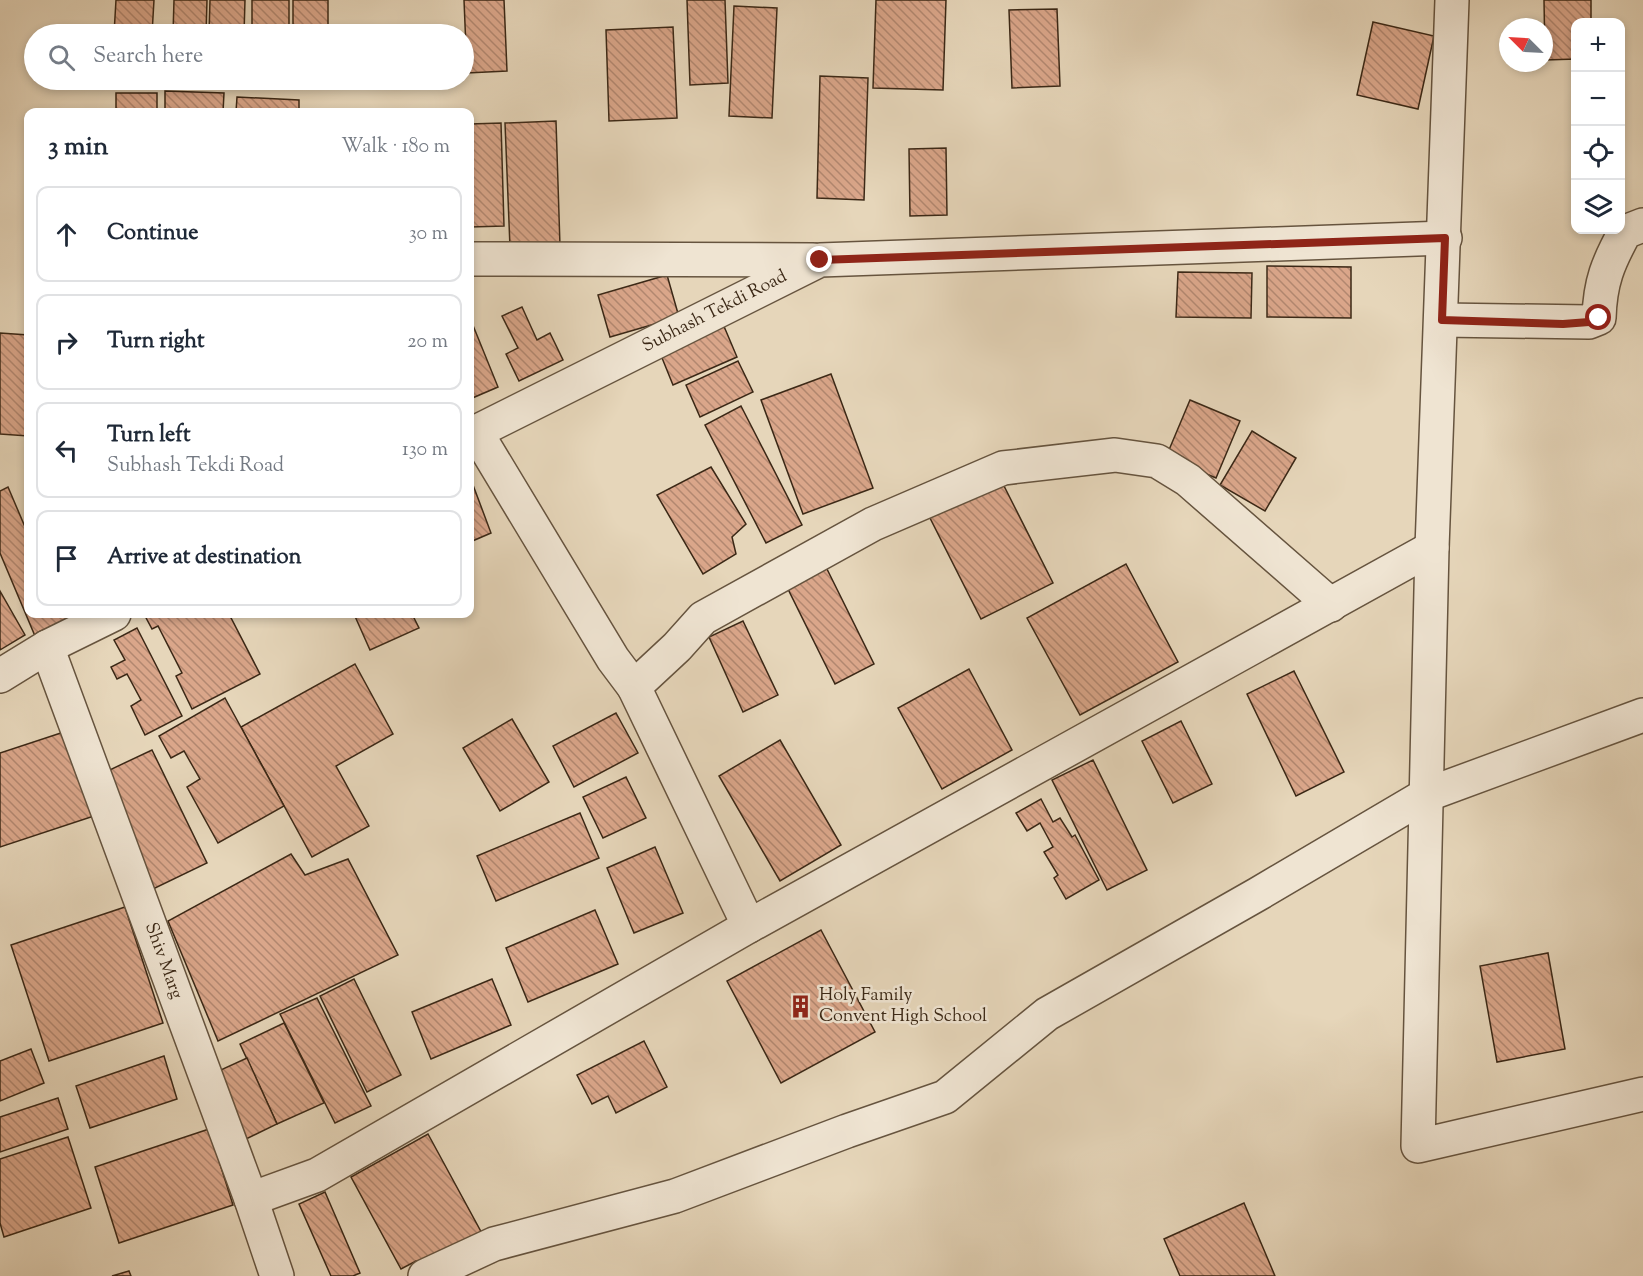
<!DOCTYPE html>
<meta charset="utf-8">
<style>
:root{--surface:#fff;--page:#f2f2f3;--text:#1f2937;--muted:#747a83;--line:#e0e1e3}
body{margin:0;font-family:"Sorts Mill Goudy",serif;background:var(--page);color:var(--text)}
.controls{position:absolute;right:18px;top:18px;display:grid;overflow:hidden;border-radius:12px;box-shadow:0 3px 9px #0003}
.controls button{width:54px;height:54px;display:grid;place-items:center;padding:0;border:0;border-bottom:2px solid var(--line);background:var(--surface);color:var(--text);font:30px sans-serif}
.compass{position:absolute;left:1499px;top:18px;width:54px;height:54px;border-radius:50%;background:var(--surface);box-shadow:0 3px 9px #0003;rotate:294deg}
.stop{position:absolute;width:18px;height:18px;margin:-14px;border:4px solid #8f2418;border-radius:50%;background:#fff}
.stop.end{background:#8f2418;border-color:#fff;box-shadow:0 2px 6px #0008}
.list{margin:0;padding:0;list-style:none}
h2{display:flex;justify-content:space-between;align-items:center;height:78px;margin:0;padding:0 24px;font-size:26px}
h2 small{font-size:20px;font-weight:400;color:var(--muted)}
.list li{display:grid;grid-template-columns:39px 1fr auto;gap:18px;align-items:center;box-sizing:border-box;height:96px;margin:0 12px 12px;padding:0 12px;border:2px solid var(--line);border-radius:12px}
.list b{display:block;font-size:22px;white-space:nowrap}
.list p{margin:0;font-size:20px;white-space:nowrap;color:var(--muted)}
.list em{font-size:20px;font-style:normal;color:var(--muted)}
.icon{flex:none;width:33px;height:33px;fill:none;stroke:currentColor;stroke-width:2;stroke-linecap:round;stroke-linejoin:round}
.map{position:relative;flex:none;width:1643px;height:1276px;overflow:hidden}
.search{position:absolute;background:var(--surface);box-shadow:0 3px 9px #0003;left:24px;top:24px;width:450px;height:66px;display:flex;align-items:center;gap:15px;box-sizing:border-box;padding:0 21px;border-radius:33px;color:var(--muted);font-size:22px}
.panel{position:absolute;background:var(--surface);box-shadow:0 3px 9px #0003;left:24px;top:108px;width:450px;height:510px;border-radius:12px}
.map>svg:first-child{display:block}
</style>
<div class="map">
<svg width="1643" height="1276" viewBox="0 0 1643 1276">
<defs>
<pattern id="building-back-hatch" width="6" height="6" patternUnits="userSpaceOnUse" patternTransform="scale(1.5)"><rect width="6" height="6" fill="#daa68a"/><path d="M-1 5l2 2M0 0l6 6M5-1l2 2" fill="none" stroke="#b28770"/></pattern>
</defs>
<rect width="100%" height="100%" fill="#e6d6ba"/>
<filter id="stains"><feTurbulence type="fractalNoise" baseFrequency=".00333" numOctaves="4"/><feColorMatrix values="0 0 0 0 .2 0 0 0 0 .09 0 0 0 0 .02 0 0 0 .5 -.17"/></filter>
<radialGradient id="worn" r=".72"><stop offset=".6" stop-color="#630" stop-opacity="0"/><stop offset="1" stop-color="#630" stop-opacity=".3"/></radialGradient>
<!-- building -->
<g fill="url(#building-back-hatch)" stroke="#3b2816" stroke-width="1.5">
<path d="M116 0H154L152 34H114Z"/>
<path d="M174 0H207L206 34H173Z"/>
<path d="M210 0H245L244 34H209Z"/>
<rect x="252" y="0" width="37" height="34"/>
<rect x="293" y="0" width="35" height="34"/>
<path d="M464 0H504L507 71 467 73Z"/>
<path d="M687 0H725L728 83 690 85Z"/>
<path d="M876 0H946L943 90 873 88Z"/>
<path d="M1544 0H1591V22H1576V59L1545 60Z"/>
<path d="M734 6 777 8 772 118 729 116Z"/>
<path d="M1057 9 1060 86 1012 88 1009 10Z"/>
<path d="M1373 22 1434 36 1418 109 1357 95Z"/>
<path d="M673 27 677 118 609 121 606 30Z"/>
<path d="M820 76 868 78 864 200 817 198Z"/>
<path d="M172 80H205V85L172 84Z"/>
<path d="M165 91 224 93 223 112H165Z"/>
<rect x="116" y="93" width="41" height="19"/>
<path d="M237 97 299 100V112H236Z"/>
<path d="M556 121 560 246 510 247 505 123Z"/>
<path d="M501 123 504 226 470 227V124Z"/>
<path d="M946 148 947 215 910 216 909 149Z"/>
<path d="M1267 266 1351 267V318L1267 317Z"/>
<path d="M1178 272 1252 273 1251 318 1176 317Z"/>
<path d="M667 275 679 317 610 337 598 295Z"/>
<path d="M522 307 537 340 550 333 563 360 519 381 506 354 518 348 502 316Z"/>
<path d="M470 318 498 387 470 399Z"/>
<path d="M723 324 737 357 673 385 660 353Z"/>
<path d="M0 333 28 335V436L0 434Z"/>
<path d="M738 361 753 392 700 417 686 385Z"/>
<path d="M831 374 873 488 803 514 761 400Z"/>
<path d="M1190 400 1240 421 1216 478 1166 457Z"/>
<path d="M741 406 802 525 766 543 705 425Z"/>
<path d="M1252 431 1296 458 1265 511 1220 485Z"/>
<path d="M711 467 746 524 732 537 736 554 703 574 657 495Z"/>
<path d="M470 477 491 533 470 542Z"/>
<path d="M1001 480 1053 583 981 619 929 516Z"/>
<path d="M8 487 28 534V614H87L35 636 0 553V491Z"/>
<path d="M823 561 874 664 835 684 784 581Z"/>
<path d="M1126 564 1178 662 1080 715 1027 618Z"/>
<path d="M0 591 25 635 0 650Z"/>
<path d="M144 614H229L260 674 192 709 176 676 182 673 158 626 152 629Z"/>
<path d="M354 614H412L419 628 370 650Z"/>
<path d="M743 621 778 695 743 712 709 637Z"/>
<path d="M137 628 182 716 145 735 131 706 141 700 127 674 117 679 111 667 125 660 114 640Z"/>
<path d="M355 664 393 734 336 766 369 826 312 857 241 727Z"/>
<path d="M969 669 1012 750 942 789 898 708Z"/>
<path d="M1294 671 1344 772 1296 796 1247 694Z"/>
<path d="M225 698 284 806 218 843 187 787 200 779 184 751 171 758 159 736Z"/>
<path d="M616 713 638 753 574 787 553 746Z"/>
<path d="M512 719 549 782 500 811 463 748Z"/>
<path d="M1181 721 1212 784 1173 803 1142 741Z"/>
<path d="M76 728 103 813 0 847V753Z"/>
<path d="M780 740 841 845 780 881 719 776Z"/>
<path d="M152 750 207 863 153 889 99 775Z"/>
<path d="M1093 760 1147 870 1107 890 1052 780Z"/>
<path d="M626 777 646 818 603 838 583 797Z"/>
<path d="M1041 799 1053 822 1060 818 1072 837 1075 835 1099 880 1066 899 1054 878 1058 875 1044 852 1053 847 1040 823 1027 831 1016 813Z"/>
<path d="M580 813 599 858 496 901 477 856Z"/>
<path d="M655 847 683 913 634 933 607 868Z"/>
<path d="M291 854 305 875 348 859 398 955 218 1041 168 921Z"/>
<path d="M125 907 163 1023 49 1061 11 945Z"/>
<path d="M595 910 618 964 528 1002 506 948Z"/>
<path d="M821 930 875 1032 781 1083 727 981Z"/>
<path d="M1548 953 1565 1049 1497 1062 1480 966Z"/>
<path d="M354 979 401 1075 367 1092 320 996Z"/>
<path d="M492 979 511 1025 431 1059 412 1012Z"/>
<path d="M317 998 371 1106 335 1123 280 1014Z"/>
<path d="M284 1023 324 1103 277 1124 240 1044Z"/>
<path d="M644 1041 667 1087 616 1113 608 1096 592 1104 577 1075Z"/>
<path d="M31 1049 44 1083 0 1101V1061Z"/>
<path d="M164 1056 177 1099 90 1128 76 1086Z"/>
<path d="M247 1058 277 1124 244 1140 214 1073Z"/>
<path d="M58 1098 68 1129 0 1152V1117Z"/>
<path d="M209 1129 233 1205 119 1243 95 1167Z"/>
<path d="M428 1134 485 1239 423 1273 416 1261 401 1269 351 1177Z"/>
<path d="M68 1137 91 1208 4 1237 0 1223V1159Z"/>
<path d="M325 1192 360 1273 353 1276H331L299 1204Z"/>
<path d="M1244 1203 1275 1276H1180L1164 1239Z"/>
<path d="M129 1271 131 1276H112Z"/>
</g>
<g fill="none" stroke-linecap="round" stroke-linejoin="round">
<defs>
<g id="minor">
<path d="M1452 0 1432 548 1418 1146 1643 1094"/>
<path d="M470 259 813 260"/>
<path d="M1442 320 1589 322 1599 318C1600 282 1608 263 1625 232L1643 225"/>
<path d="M476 432 613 659 634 687 677 647 703 618 873 524 1003 468 1115 455 1157 461 1188 480 1331 605"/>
<path d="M470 435 820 260 1445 238"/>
<path d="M47 647 251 1199 277 1276"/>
<path d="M0 676 47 647 114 614"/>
<path d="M634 687 749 926"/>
<path d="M251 1199 317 1175 749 926 1432 548"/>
<path d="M425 1276 494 1244 675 1196 847 1131 945 1097 1047 1014 1258 894 1426 795 1643 715"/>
</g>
</defs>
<!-- minor casing -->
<use href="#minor" stroke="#66543f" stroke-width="36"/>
<!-- minor -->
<use href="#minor" stroke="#efe4d2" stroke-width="33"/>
</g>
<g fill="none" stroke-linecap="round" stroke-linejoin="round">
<!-- route -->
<path stroke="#8f2418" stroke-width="8" d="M820 260 1445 238 1442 320 1563 324 1589 322 1599 318"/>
</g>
<!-- icons -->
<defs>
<symbol id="building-bare" viewBox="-9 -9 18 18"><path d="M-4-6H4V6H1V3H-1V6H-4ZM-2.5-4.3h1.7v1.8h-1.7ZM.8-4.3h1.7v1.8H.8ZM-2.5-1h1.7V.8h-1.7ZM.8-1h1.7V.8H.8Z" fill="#8f2418" stroke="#efe4d2" stroke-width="2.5" paint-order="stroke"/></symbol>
</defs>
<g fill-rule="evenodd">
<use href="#building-bare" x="784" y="990" width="33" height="33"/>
</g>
<g text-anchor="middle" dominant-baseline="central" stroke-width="5" stroke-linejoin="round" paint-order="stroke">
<!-- street labels -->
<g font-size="18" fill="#3b2816" stroke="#efe4d2">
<text transform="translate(715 312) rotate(-27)">Subhash Tekdi Road</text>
<text transform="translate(163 961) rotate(70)">Shiv Marg</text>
</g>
<!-- poi labels -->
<g font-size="18" fill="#3b2816" stroke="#efe4d2" text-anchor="start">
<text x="819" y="996">Holy Family<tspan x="819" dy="21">Convent High School</tspan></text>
</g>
</g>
<rect width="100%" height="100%" filter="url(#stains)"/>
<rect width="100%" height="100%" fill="url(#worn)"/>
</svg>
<div class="controls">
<button>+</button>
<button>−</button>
<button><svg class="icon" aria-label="locate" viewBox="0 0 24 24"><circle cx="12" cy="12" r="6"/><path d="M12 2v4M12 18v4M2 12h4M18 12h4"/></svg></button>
<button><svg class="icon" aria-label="layers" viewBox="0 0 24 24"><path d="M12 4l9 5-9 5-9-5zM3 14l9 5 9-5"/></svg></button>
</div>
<svg class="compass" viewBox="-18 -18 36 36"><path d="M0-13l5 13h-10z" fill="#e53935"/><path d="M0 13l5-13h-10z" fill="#747a83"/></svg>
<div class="stop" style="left:1599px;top:318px"></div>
<div class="stop end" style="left:820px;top:260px"></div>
<div class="search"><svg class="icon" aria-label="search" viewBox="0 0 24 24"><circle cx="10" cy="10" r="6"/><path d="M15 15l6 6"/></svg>Search here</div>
<section class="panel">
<h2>3 min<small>Walk · 180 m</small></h2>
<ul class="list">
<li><svg class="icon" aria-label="ahead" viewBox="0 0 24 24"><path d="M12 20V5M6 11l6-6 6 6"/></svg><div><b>Continue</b></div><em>30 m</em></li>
<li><svg class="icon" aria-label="right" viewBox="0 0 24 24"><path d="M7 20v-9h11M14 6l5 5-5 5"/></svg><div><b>Turn right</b></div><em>20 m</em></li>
<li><svg class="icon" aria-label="left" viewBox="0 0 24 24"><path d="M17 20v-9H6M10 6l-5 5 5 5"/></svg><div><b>Turn left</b><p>Subhash Tekdi Road</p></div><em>130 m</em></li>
<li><svg class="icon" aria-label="arrive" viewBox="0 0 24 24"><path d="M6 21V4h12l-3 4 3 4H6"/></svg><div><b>Arrive at destination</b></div></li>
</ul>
</section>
</div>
